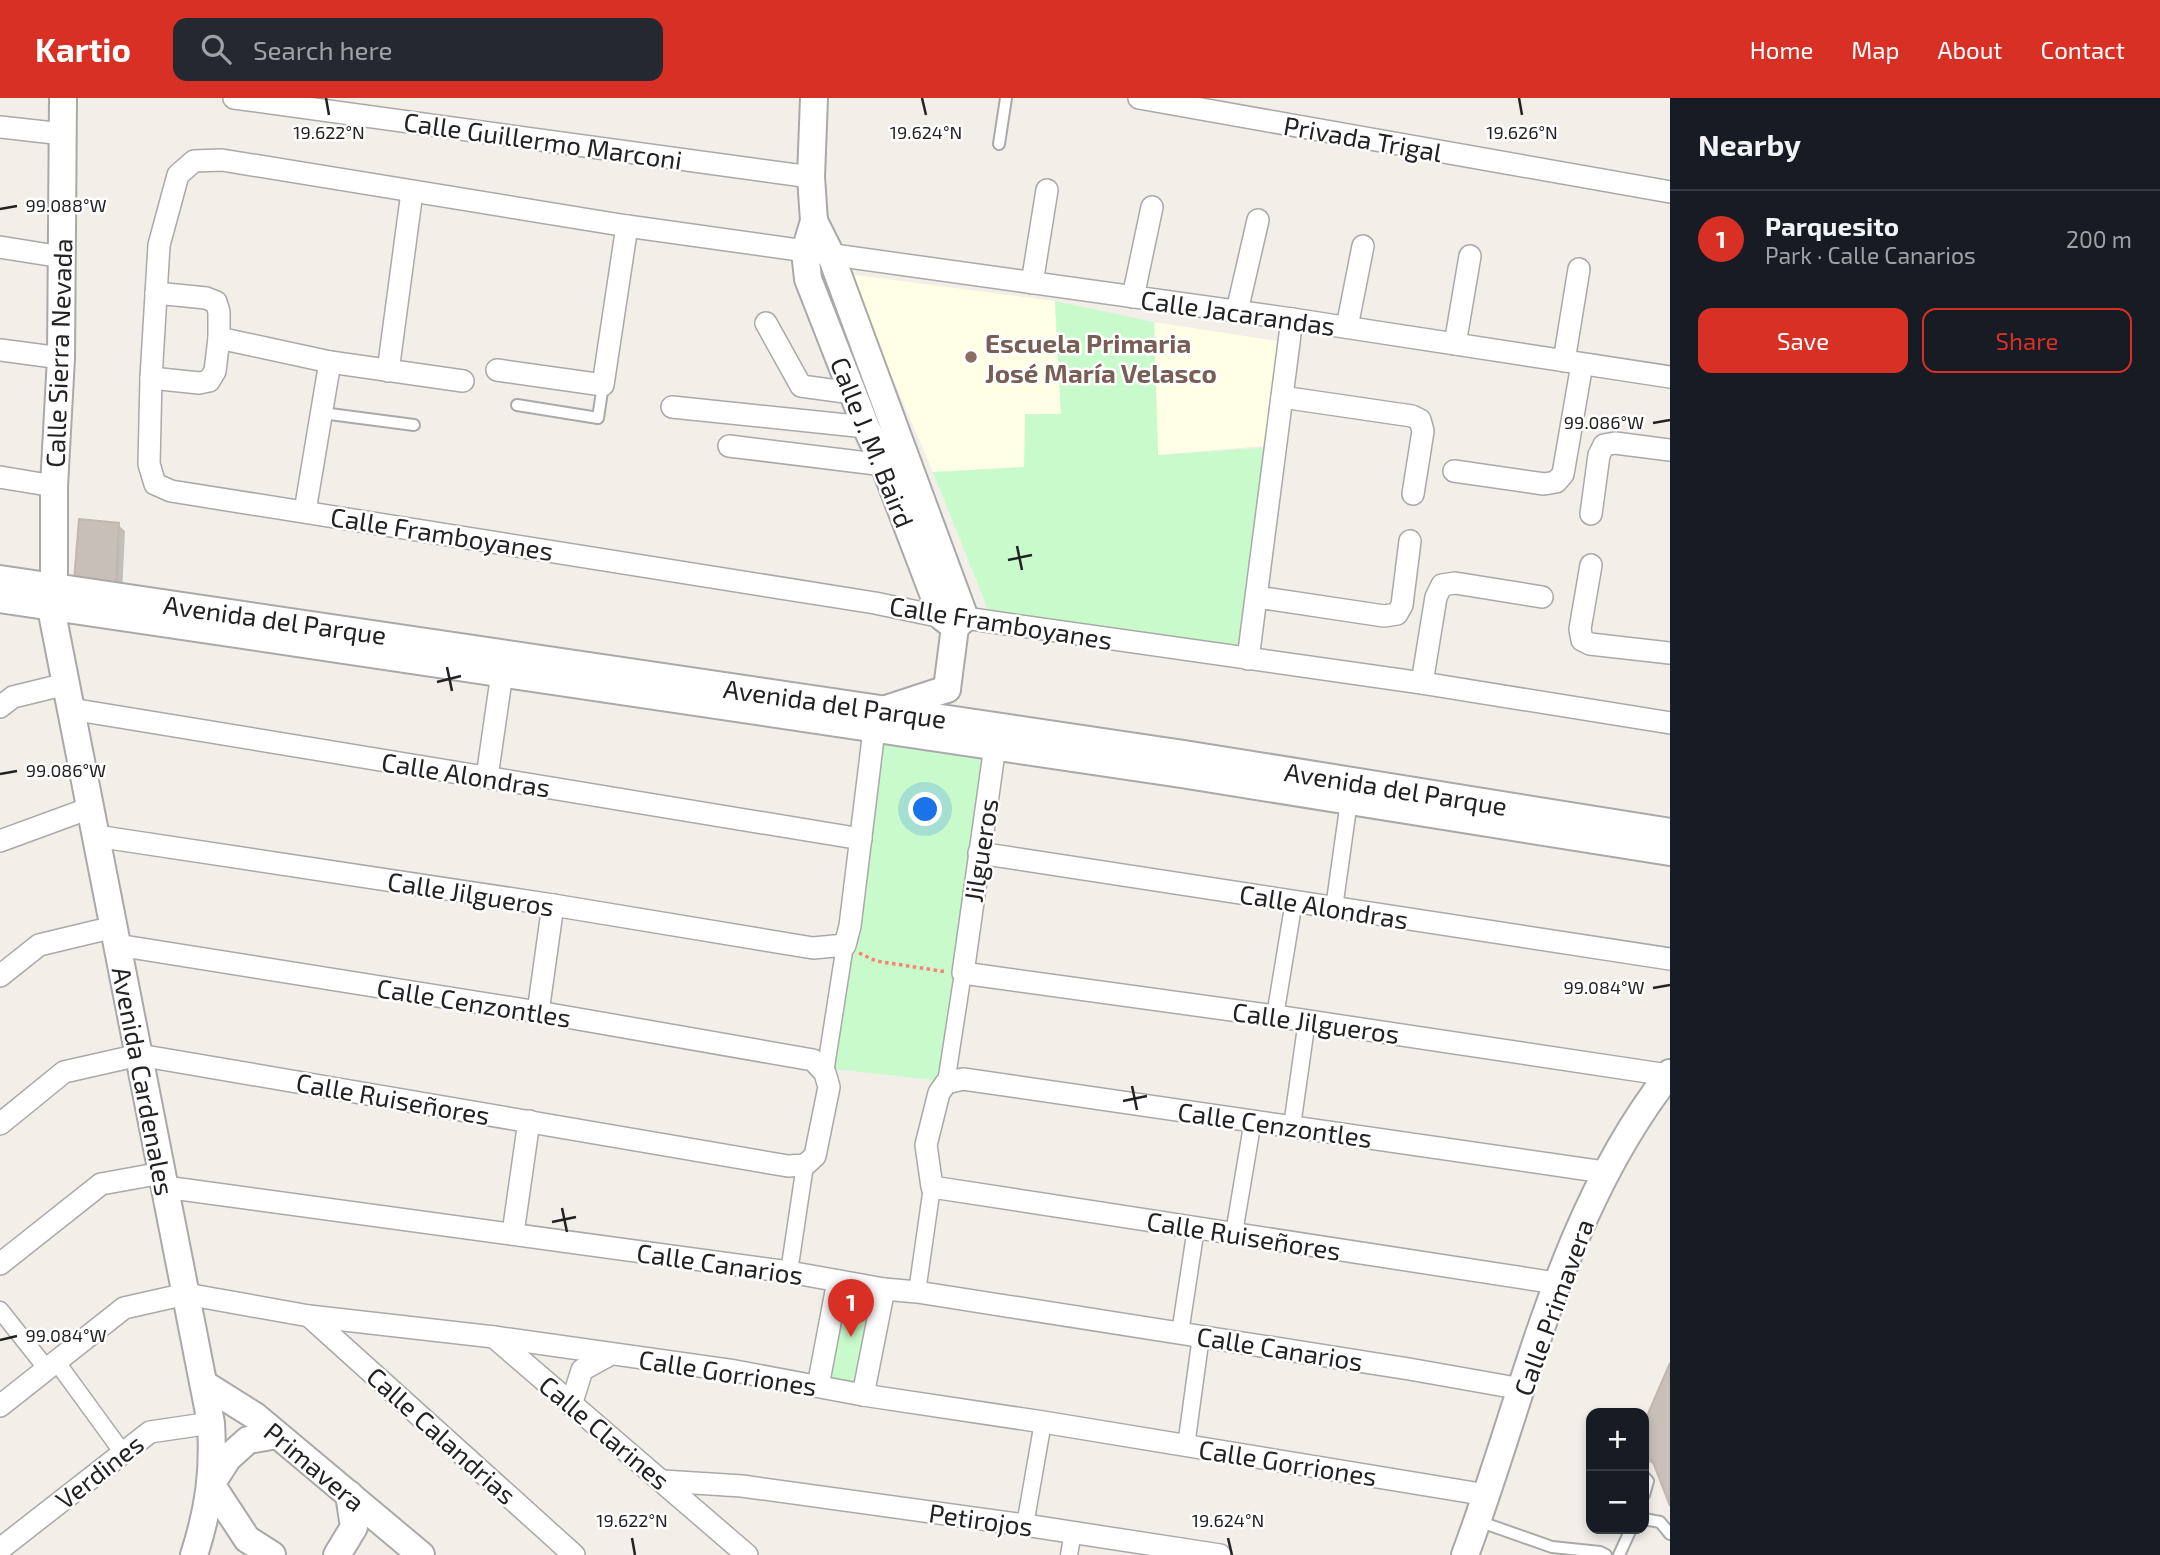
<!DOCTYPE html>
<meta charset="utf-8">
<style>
:root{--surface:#171b24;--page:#242831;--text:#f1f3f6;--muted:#9ea1a6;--line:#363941;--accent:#d93025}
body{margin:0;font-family:"Exo 2",sans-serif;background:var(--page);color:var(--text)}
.controls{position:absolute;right:21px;bottom:21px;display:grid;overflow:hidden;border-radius:14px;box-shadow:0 4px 10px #0003}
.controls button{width:63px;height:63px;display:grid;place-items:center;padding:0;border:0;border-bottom:2px solid var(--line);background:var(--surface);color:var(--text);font:35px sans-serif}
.you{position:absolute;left:926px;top:712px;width:24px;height:24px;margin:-18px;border:5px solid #fff;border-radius:50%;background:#1a73e8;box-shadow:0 0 0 10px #1a73e833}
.badge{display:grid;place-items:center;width:46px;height:46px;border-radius:50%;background:var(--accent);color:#fff;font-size:23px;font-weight:700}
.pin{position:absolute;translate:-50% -58px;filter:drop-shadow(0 2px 4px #0008)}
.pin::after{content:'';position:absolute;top:37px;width:24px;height:21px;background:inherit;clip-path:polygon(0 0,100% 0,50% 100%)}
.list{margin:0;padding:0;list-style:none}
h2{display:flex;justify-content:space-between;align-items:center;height:91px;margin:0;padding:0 28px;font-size:30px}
h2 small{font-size:23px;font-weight:400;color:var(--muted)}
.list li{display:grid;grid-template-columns:46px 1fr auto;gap:21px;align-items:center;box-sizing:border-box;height:98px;padding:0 28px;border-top:2px solid var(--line)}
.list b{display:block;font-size:26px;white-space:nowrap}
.list p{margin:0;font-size:23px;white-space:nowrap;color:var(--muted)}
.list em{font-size:23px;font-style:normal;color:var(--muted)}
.actions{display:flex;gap:14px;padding:21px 28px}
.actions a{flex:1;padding:16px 0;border:2px solid var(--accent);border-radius:14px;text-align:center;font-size:24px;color:var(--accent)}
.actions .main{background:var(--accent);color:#fff}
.icon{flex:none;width:38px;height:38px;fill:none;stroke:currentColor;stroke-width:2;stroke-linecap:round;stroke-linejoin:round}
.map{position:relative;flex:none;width:1670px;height:1457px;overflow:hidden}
header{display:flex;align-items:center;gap:42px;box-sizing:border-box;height:98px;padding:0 35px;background:var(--accent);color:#fff}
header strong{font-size:33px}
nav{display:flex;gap:38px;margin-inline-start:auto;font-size:24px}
.search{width:490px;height:63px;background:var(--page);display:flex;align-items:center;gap:18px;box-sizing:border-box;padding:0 24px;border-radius:14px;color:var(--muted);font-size:26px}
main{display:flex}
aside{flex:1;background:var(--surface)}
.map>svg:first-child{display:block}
</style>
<header>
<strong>Kartio</strong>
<div class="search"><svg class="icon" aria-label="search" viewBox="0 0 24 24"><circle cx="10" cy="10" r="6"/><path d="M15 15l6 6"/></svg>Search here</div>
<nav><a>Home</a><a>Map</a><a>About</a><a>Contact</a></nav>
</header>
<main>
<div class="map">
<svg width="1670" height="1457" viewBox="0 0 1670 1457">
<rect width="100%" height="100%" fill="#f2efe9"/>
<!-- education -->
<g fill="#ffffe5">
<path d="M848 176 1055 203 1061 316 1024 370 933 374Z"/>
<path d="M1154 224 1289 245 1274 347 1158 357Z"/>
</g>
<!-- park -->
<g fill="#c8facc">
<path d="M1055 203 1154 224 1158 357 1274 349 1248 561 989 514 933 374 1024 369 1025 316H1061Z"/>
<path d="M875 632 995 648 943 983 825 970Z"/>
<path d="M838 1183 884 1191 863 1297 818 1288Z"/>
</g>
<!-- shadow -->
<g fill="#0003">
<path d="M118 427 125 433 122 496 83 489Z"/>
<path d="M1670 1269 1656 1367 1644 1362V1330Z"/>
</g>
<!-- building -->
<g fill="#c7bfb8" stroke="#c4b6ab" stroke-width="2">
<path d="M79 421 119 425 116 491 74 483Z"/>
<path d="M1670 1265V1408L1652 1362 1644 1358V1325Z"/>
</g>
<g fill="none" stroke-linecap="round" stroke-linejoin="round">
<defs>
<g id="service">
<path d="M999 46 1006 0"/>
<path d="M517 307 598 320 603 287"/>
<path d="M322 315 414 327"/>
<path d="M1644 1379 1648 1383 1644 1397"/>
<path d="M1644 1421 1660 1424 1670 1436"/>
<path d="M1478 1423 1552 1449 1600 1454 1606 1457"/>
<path d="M1619 1457 1631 1431"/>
</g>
<g id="pedestrian">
<path d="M1334 810 1349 703"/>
<path d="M1275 918 1294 803"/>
<path d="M825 975 845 847"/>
<path d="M946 985 963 875"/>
<path d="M1292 1028 1307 922"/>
<path d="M1234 1135 1253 1022"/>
<path d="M789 1174 805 1067"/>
<path d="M917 1194 932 1089"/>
<path d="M0 1212 47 1271"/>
<path d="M1180 1235 1196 1130"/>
<path d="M56 1263 123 1355"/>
<path d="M1186 1348 1201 1238"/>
<path d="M1025 1427 1043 1324"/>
<path d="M1069 1457 1073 1434"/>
</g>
<g id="minor">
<path d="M234 0 811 79"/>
<path d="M1139 0 1670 94"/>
<path d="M0 29 63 36"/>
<path d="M0 149 62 159"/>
<path d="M1032 185 1047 92"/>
<path d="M156 195 206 200 216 204 219 214V240L330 264 463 283"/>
<path d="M1133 199 1152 109"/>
<path d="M1237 213 1258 122"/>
<path d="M766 225 801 288 852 295"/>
<path d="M1347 229 1363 148"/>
<path d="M1455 246 1470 158"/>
<path d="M0 252 61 260"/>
<path d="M1564 263 1579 171"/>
<path d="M497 272 603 287 627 128"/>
<path d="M388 273 412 94"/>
<path d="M1670 279 1292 221 627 128 222 62 194 63 178 77 159 147 151 280 149 366 155 386 171 393 875 505 942 519 965 520 1422 585 1670 625"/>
<path d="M151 280 199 285 209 283 215 273 219 240"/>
<path d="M1282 299 1412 318 1420 322 1423 333 1413 396"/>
<path d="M672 309 866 329"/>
<path d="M729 348 884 367"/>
<path d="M1454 373 1544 386 1556 384 1563 376 1582 266"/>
<path d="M0 379 54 388"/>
<path d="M305 413 330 264"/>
<path d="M1591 416 1599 357 1604 347 1615 345 1670 352"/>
<path d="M1591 467 1580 531 1582 542 1590 546 1670 555"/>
<path d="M1257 499 1384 518 1397 516 1402 507 1410 443"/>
<path d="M1248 561 1292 221"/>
<path d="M1422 585 1436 499 1442 487 1455 485 1542 499"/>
<path d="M0 609 13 599 66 586"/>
<path d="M71 611 861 741"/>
<path d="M995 648 963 875 1275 918 1668 977"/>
<path d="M487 679 502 575"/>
<path d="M96 738 553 807 813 850 845 847 850 828 874 632"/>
<path d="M0 743 90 710"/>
<path d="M979 755 1670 861"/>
<path d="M0 878 39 847 114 829"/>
<path d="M538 914 553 807"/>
<path d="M0 1026 64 974 139 957 788 1068 805 1067 815 1058 829 989 825 975 813 962 538 914 117 847"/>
<path d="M165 1089 789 1174 884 1191 917 1194 1409 1271 1522 1291"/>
<path d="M513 1135 529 1023"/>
<path d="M0 1166 101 1086 162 1075"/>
<path d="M1556 1185 932 1089 926 1047 939 995 946 985 963 981 1604 1074"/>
<path d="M309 1218 574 1457"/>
<path d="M494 1239 747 1457"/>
<path d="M818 1288 838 1183"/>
<path d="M863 1297 884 1191"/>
<path d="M571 1307 582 1272 611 1256"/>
<path d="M0 1308 124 1210 186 1196 309 1218 494 1239 735 1273 863 1297 1043 1324 1487 1397"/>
<path d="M663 1383 742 1388 1025 1427 1220 1457"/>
<path d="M0 1451 150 1334 211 1325"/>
</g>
<g id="tertiary">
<path d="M63 0 61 260 54 388V490L51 510 211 1325C214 1373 209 1411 194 1457"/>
<path d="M814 0 811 79 814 123 805 153 808 181 866 329 884 367 942 519 955 529"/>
<path d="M814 123 830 155 965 520 955 529 947 591"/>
<path d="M0 481 1184 656 1670 734"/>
<path d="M0 501 1181 676 1670 754"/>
<path d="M886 611 947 591"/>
<path d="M204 1286 255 1318 421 1457"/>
<path d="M212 1385 228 1360 248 1342 277 1337"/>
<path d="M211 1386 247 1441 272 1457"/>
<path d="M337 1457 354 1429 349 1396"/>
<path d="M1465 1457C1526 1294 1560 1115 1670 975"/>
</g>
</defs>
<!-- service casing -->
<use href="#service" stroke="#a9a9a9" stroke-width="14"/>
<!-- pedestrian casing -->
<use href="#pedestrian" stroke="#a9a9a9" stroke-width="19"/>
<!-- minor casing -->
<use href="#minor" stroke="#a9a9a9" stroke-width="24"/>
<!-- tertiary casing -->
<use href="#tertiary" stroke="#a9a9a9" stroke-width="30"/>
<!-- path -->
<path stroke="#fa8072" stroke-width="3.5" stroke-dasharray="3.5 3.5" stroke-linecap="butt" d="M859 855 876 863 947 874"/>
<!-- service -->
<use href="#service" stroke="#fff" stroke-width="10"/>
<!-- pedestrian -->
<use href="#pedestrian" stroke="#fff" stroke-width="16"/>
<!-- minor -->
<use href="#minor" stroke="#fff" stroke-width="21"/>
<!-- tertiary -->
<use href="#tertiary" stroke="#fff" stroke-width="26"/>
</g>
<!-- ticks -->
<path fill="none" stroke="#222" stroke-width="2.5" d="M326 0 329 17M922 0 926 17M1519 0 1522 17M0 111 17 108M1653 325 1670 322M1017 448 1022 472M1008 462 1032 457M447 569 452 593M437 584 461 578M0 676 17 673M1653 890 1670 887M1132 988 1137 1012M1123 1003 1147 998M562 1110 567 1134M552 1124 576 1119M0 1242 17 1238M632 1440 635 1457M1228 1440 1232 1457"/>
<!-- markers -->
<circle fill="#8d6e63" stroke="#fff" stroke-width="2.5" cx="971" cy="259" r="7"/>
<g text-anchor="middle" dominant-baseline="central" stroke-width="5" stroke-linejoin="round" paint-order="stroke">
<!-- street labels -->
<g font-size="26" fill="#222" stroke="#fff">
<text transform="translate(1363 40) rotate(10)">Privada Trigal</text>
<text transform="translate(543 42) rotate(8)">Calle Guillermo Marconi</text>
<text transform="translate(1238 214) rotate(8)">Calle Jacarandas</text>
<text transform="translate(58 255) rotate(-88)">Calle Sierra Nevada</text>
<text transform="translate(873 344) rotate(68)">Calle J. M. Baird</text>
<text transform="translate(442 435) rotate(9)">Calle Framboyanes</text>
<text transform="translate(275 521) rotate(8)">Avenida del Parque</text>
<text transform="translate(1001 524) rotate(9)">Calle Framboyanes</text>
<text transform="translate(835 605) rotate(8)">Avenida del Parque</text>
<text transform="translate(466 676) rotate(9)">Calle Alondras</text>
<text transform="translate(1396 690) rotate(9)">Avenida del Parque</text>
<text transform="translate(980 752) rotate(-81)">Jilgueros</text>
<text transform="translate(471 795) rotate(9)">Calle Jilgueros</text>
<text transform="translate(1324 808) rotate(9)">Calle Alondras</text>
<text transform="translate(474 904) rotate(9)">Calle Cenzontles</text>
<text transform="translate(1316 924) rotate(8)">Calle Jilgueros</text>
<text transform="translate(144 983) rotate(79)">Avenida Cardenales</text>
<text transform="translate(393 1000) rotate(10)">Calle Ruiseñores</text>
<text transform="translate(1275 1026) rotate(8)">Calle Cenzontles</text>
<text transform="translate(1244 1137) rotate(9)">Calle Ruiseñores</text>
<text transform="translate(720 1165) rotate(8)">Calle Canarios</text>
<text transform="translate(1553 1209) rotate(-70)">Calle Primavera</text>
<text transform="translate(1280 1250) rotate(9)">Calle Canarios</text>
<text transform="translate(728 1274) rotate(9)">Calle Gorriones</text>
<text transform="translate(605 1334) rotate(40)">Calle Clarines</text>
<text transform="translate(442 1337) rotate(42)">Calle Calandrias</text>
<text transform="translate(1288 1364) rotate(9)">Calle Gorriones</text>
<text transform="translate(315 1368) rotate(40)">Primavera</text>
<text transform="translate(99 1373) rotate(-38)">Verdines</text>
<text transform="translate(981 1421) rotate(8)">Petirojos</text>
</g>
<!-- education labels -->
<g font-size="26" font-weight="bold" fill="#785e54" stroke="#fff" text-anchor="start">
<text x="985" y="244">Escuela Primaria<tspan x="985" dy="30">José María Velasco</tspan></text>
</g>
</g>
<g font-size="18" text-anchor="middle" fill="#222" stroke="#fff" stroke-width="5" stroke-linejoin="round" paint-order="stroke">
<text x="329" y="41">19.622°N</text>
<text x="926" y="41">19.624°N</text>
<text x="1522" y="41">19.626°N</text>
<text x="66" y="114">99.088°W</text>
<text x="1604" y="331">99.086°W</text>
<text x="66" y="679">99.086°W</text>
<text x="1604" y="896">99.084°W</text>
<text x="66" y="1244">99.084°W</text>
<text x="632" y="1429">19.622°N</text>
<text x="1228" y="1429">19.624°N</text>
</g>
</svg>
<div class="controls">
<button>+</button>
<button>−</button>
</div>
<div class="you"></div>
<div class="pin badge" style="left:851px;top:1239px">1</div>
</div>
<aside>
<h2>Nearby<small></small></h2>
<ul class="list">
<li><span class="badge">1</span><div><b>Parquesito</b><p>Park · Calle Canarios</p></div><em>200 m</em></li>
</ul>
<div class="actions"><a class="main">Save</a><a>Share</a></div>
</aside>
</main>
